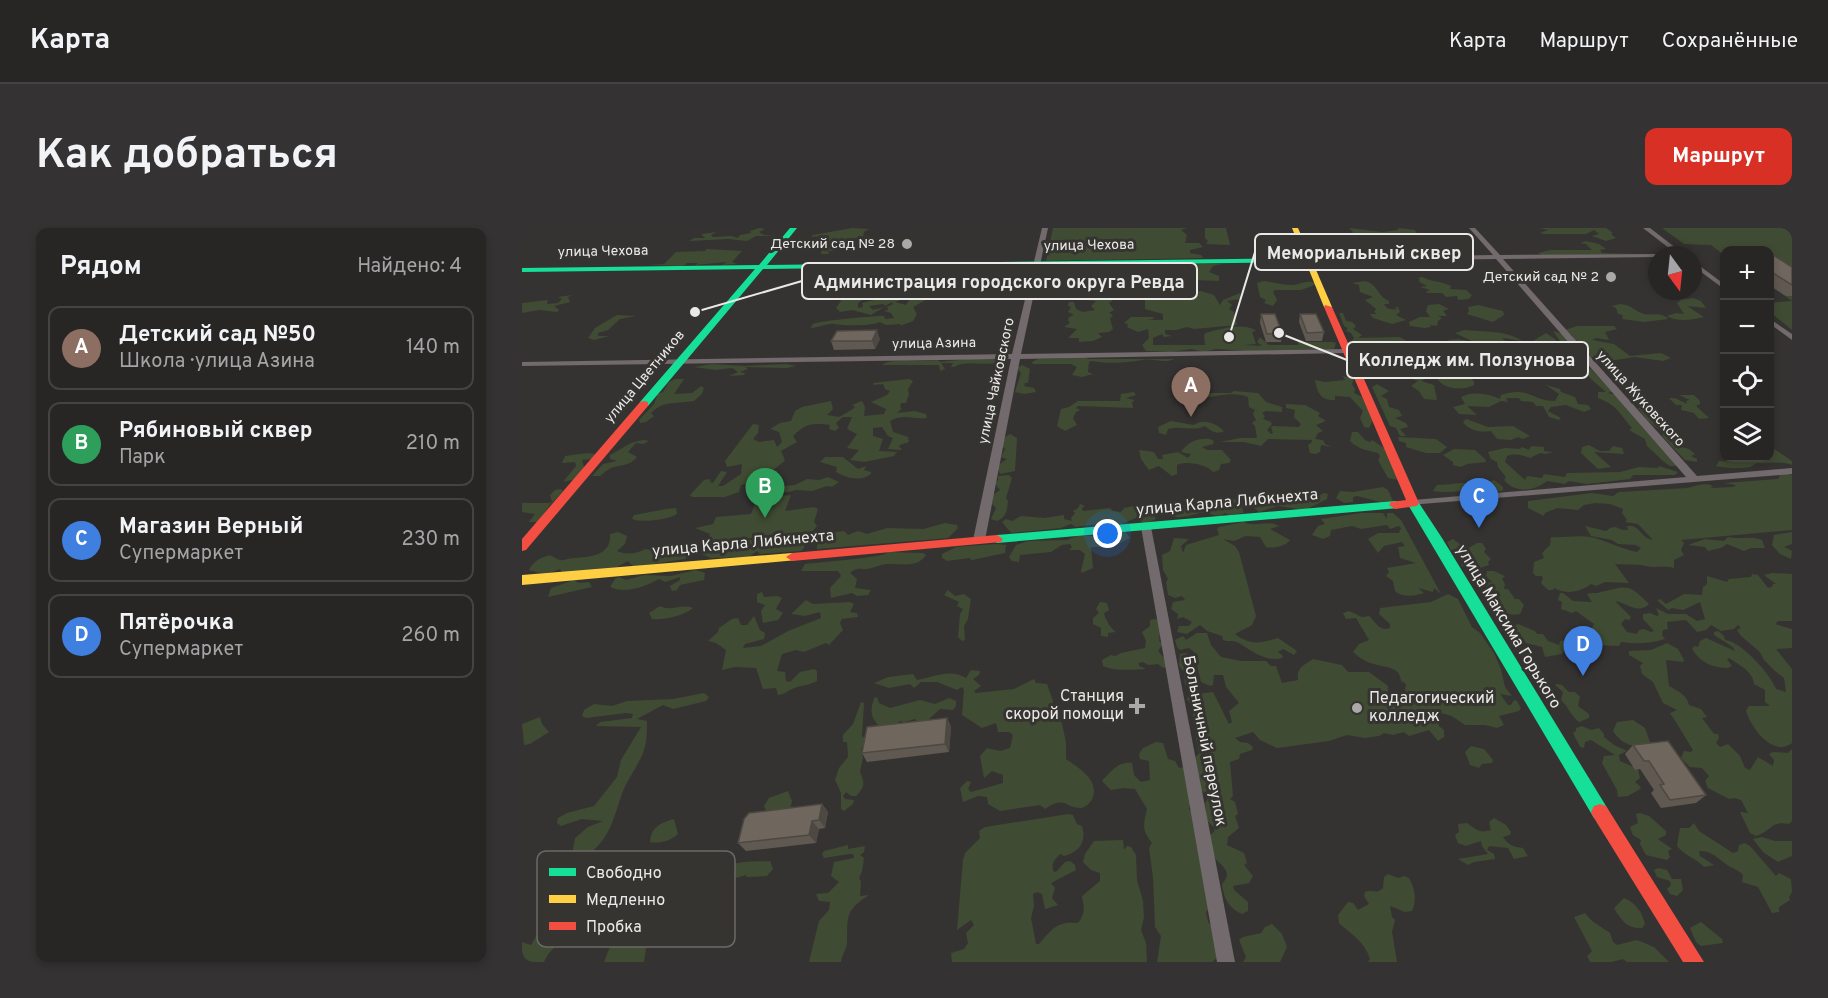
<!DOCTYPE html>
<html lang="ru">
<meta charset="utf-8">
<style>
:root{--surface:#282625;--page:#343232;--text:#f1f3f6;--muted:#a5a5a7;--line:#444342;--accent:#d93025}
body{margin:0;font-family:Overpass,sans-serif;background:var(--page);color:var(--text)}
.controls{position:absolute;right:18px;top:18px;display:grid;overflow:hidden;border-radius:12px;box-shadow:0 3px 9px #0003}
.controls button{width:54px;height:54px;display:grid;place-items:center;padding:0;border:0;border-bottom:2px solid var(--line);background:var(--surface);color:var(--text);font:30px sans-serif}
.compass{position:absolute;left:1126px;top:18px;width:54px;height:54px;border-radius:50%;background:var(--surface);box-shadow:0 3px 9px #0003;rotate:165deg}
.you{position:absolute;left:586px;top:306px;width:21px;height:21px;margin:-15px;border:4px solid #fff;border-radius:50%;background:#1a73e8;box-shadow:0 0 0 9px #1a73e833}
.badge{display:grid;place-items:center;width:39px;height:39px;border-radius:50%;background:var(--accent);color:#fff;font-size:20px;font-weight:700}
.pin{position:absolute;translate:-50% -50px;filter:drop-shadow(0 2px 3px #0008)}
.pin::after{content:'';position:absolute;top:32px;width:21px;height:18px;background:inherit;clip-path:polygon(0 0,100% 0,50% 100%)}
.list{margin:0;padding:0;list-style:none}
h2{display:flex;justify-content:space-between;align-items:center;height:78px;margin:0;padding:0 24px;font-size:26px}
h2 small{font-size:20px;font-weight:400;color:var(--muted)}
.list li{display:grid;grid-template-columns:39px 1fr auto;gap:18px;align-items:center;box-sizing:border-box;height:84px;margin:0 12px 12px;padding:0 12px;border:2px solid var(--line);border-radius:12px}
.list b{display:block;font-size:22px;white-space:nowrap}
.list p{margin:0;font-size:20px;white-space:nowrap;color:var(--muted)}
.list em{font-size:20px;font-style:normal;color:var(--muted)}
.icon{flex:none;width:33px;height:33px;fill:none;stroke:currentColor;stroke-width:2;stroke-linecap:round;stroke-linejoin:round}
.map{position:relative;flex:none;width:1270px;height:734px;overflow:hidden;border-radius:12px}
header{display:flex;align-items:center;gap:36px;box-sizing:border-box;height:84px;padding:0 30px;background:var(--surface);border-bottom:2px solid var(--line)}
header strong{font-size:28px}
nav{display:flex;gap:33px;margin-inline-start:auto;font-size:21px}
.intro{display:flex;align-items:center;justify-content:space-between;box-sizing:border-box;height:144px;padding:0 36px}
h1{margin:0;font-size:42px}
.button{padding:15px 27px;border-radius:12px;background:var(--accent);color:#fff;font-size:21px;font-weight:700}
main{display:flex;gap:36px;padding:0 36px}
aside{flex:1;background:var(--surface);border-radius:12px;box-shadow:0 3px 9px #0003}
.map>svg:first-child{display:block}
</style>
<header>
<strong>Карта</strong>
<nav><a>Карта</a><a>Маршрут</a><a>Сохранённые</a></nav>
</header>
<div class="intro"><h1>Как добраться</h1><a class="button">Маршрут</a></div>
<main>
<aside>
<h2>Рядом<small>Найдено: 4</small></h2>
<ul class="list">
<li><span class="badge" style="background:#8d6e63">A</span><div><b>Детский сад №50</b><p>Школа · улица Азина</p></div><em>140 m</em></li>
<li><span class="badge" style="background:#2e9e5b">B</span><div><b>Рябиновый сквер</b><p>Парк</p></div><em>210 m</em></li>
<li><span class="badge" style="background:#3f7fe0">C</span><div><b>Магазин Верный</b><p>Супермаркет</p></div><em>230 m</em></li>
<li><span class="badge" style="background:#3f7fe0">D</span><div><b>Пятёрочка</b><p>Супермаркет</p></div><em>260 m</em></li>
</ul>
</aside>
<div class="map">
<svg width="1270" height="734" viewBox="0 0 1270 734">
<rect width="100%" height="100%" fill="#353331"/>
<!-- green -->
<g fill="#404b33">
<path d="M237 0 243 1 237 4 242 7 253 8H234L225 13 206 11 167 13 172 10H183L179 6 195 4 189 7 191 9 209 8 216 10 218 7 229 5 228 3Z"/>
<path d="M330 0 347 1 342 4 341 9 331 11 334 14 323 17 332 19 344 18V21L316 22 323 19 320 18 313 23H306L307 26H299L300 21 292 20 289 17 299 8 289 9 291 7Z"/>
<path d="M531 0H665L659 2 665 7 663 15H677L681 19 668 22V25L679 27 681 30 524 33Z"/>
<path d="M683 0H704L708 17 684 16 686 13 683 10Z"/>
<path d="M827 0 860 4 876 2V0L893 2 898 12 888 15 867 12 847 15 839 14 828 7 831 4Z"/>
<path d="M1018 0H1084L1091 5 1089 6 1094 10 1084 13 1070 8 1077 6 1072 2 1064 6H1022L1018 5 1026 2Z"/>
<path d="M1140 0H1270V102L1248 84V75L1270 73 1248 57V22H1202V27L1189 17 1162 16Z"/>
<path d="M1064 13 1077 16 1084 21 1078 22 1080 25 1113 26 1019 27 1016 25 1028 22H1070L1064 16 1058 15Z"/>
<path d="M185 21 220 23 210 34 215 36 200 37 205 34 173 37 176 35H164L165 36 160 38 126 37 142 36 154 24 183 23Z"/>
<path d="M606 36H655L652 39 655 41 654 39 658 36H700L691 38 687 44 697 48V53L671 52 668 49 643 46 635 51 631 50 627 52 612 54 611 64 590 63 591 60 583 57 575 59 565 57 564 59 574 63 579 60 587 64V69L590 70V73L587 75 592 82 587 85 591 87 588 91 591 101 587 104 576 105 580 109 571 113 557 114V110H546L555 101 542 99 548 95 546 92 547 89 552 87 546 84 549 79 546 78 547 74H552L554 81 561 84 573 82 569 78 574 73 550 71 549 68 555 65 550 62 540 65 547 61 536 60 553 58 551 54 564 55 562 51 565 49H586L590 54C598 46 611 51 619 46L617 41 603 38Z"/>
<path d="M900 49C909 54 920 53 929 58L928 61 944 62 950 67 947 71 936 72 935 68 924 69 920 65H905L904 64 908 62 898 59 905 58 896 53 898 52 896 50Z"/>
<path d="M741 53C752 54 760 57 771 57 780 56 786 51 795 56L779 62H753L751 64 755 72 751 78 742 75 744 72 738 69 735 55Z"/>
<path d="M843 53C857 57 855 68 867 73V76H862C864 81 870 82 875 81L873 79H876L878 84 874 87 884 92 870 96 851 90 848 86H855L852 84 854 81 843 72 851 69 838 64 837 57 830 55Z"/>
<path d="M344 61 348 64 341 68 343 70 336 75V80L341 79 340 75C353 71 369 69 384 70L373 74 384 77 393 63 400 61 409 69 391 79 395 86 391 93 378 98 379 96 364 97 358 94C350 98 323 98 312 96 306 95 296 100 289 100 289 99 290 97 291 96 294 93 357 87 362 88L363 91 372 90 369 85 362 83 366 82 365 79 371 76 370 74 363 78 361 76 347 78 351 82 362 79 349 87 330 82 318 84 314 80 321 70 330 67 325 63 338 62 335 68Z"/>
<path d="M679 63 692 67 698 77 701 72 718 65 719 71 705 73 710 77 707 81 712 84 715 97 672 101 665 99 654 102H643V106L650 108 642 109 640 106 631 110V117H683L682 107 684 105C698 101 722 94 734 103L730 104 734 116 722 117 740 118 735 114 738 109 747 117H776V114H811L814 115 812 121 725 123 694 121 681 124 670 121 648 124 624 123 620 117 627 110 626 101 616 104 605 99 606 96 602 95 609 89H631L632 91 625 92H641V86L623 81V67L641 64Z"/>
<path d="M50 67 46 69 48 74 32 78 37 82 35 84 17 82 0 85V75L26 72 25 76 36 75 40 71 36 69Z"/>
<path d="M1171 70 1179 73 1184 80 1165 78 1182 89C1171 92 1154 94 1145 88L1154 85 1162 86 1155 75 1159 72Z"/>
<path d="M917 76 927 81 921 83 925 88H916L920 90 916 93 915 98 908 97 909 99 903 100 888 98 887 94 898 89H908L904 83 906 77Z"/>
<path d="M1098 76C1108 77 1110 80 1117 84 1127 90 1137 82 1146 91L1122 94 1100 91 1101 87 1096 86 1094 80 1089 78Z"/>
<path d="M956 77 981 83 982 87 971 94 945 86 947 83 946 79Z"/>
<path d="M817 85H821L824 93 830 94 834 98 831 101 840 107 836 110 878 109 883 112 892 128C883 132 846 132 836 129L829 114 832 110 829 105 824 103 826 100 822 98Z"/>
<path d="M95 87 114 88 98 91 86 102 76 105V108H87L72 112 66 110 73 100Z"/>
<path d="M1055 98H1092L1095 101 1083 104 1087 112 1074 110 1070 112 1092 116 1108 128 1139 125 1149 130 1141 133 1113 129 1087 133 1081 131 1074 132 1065 126V123L1051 111 1050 107 1043 102Z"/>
<path d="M942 102C960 104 985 102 1000 113L980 110 988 117 957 113 961 117H958L933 105Z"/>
<path d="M1031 103 1044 107 1046 115 1055 120 1052 121 1053 127 1062 131 1052 132 1051 138 1039 141 1031 137 1002 140 983 137V139C972 137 962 144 952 139L955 136 969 134 967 131C982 130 1005 121 1018 127L1017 131 1020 132 1025 127 1018 121 1000 119 1006 116 1019 118 1011 113 1024 105 1033 111 1038 119H1042Z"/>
<path d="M936 111 951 114 961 121 966 117 976 120H970L962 127 946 131 936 125 926 112Z"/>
<path d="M557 127 567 131H652C643 136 631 130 620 132 603 135 587 136 569 133L567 134 566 144 571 146 560 149 550 147 555 139 549 136H511L510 134 516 131 548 130Z"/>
<path d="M446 131 476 132 477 134C463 139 444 131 432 139H429L431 135H419L423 141 418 143 417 137H360C369 129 402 134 415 132L419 134Z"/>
<path d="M190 136 223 138 264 136 274 138 265 140 223 139 226 141 218 144 223 145 222 147 207 148 216 144 210 140 193 142 172 139Z"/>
<path d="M500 137 508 141 506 155H503L502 158 512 160 514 164 502 166 493 164 499 145 495 140Z"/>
<path d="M1062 141H1069L1090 164 1085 165 1096 167 1157 238H1148L1141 233 1125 218 1123 211 1107 202 1110 200C1097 185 1095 177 1076 170V164H1084L1069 151Z"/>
<path d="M927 143H944L952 154V157C938 164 917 161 912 145Z"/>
<path d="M892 146 907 149 899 153 912 157 915 172 902 171 897 163 889 158 896 153 884 149Z"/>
<path d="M821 148 832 151 830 156 833 161 832 165 840 169 851 192 847 200 842 199 838 190 841 183 828 169 813 168V172C797 173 795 162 793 152L803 154 823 152Z"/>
<path d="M153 151H162L152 166 170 165 179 158 182 160 180 166 172 173C155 176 142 172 129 185L132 188 124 194 118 195 117 192 132 176 136 166 141 164 146 155Z"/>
<path d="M387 151 391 153 386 161 387 166 384 175H379L378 179 380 180 375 185 393 183 404 186 405 190C392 192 382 185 368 193L371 204 386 209 387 214 378 217 377 219 380 221 378 222 366 221 371 210 366 208 360 199 351 200V208L361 211 357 223 375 224 372 228 342 234 328 232 337 222 325 220 335 206 325 201 330 189H321L314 195 317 200 313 203 307 201 308 197C291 195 284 195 271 208L275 214 259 223 263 232C258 238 246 246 238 247L236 253 219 257 217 264 203 269H170L168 267 182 252 188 251V254L191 255 199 243 205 244 196 258H201L219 246 220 236 205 239 203 233 231 196 237 197 236 205 231 211 237 214 252 212 255 219 260 214 257 204 248 201 258 195 269 193 273 183 280 179 309 173 311 181 305 187 317 189 331 181 333 179 330 177 340 173 343 179 342 188 362 186 364 181 349 174 365 167 368 163 363 161 361 156 352 157 351 155Z"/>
<path d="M855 156 867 163 859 168 865 171 867 179 877 182 880 188 873 190 884 195 886 199 878 201 884 208H878L874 200 868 198 850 159Z"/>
<path d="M1024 157 1038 161 1039 164 1053 169 1056 176 1066 177 1069 181 1062 184 1044 177 1029 179 1026 183 1039 190 1037 192 1027 189 1021 178H1014L1011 174 999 173 997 170H984L986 174 979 173 967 179 945 178 955 187 937 186 931 179 943 176 939 169C950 163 966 165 978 171L979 167C1008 158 1010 173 1033 173L1037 166Z"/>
<path d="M712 163 736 165 744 174 760 179V184L744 183 740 185 743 188 741 191 749 194 750 196 745 202 749 206 751 205 749 199 751 198 777 199 779 196 772 189 773 182 764 180V176L783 177 798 185 796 188 804 193 794 197 801 203 796 205 793 211 801 212 803 216 810 219 799 217 798 224 793 226 788 225 786 217 790 214V212L746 211 739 218 722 214H698L718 210H735L733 198 730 195 734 192 731 186 733 182 727 179 726 169C710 162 689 170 673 171L668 165H709Z"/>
<path d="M612 164 614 167 604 170 613 172 610 174 611 180 556 178 554 180 558 182 554 184 551 190 555 197 543 203 535 198 539 181 547 179 556 173H598L599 166Z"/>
<path d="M1157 167H1172L1178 173V176L1174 178 1187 190 1177 191 1172 185 1159 182 1160 177H1154L1147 170H1153L1165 176 1164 173 1168 172Z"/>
<path d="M1123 179 1137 190 1131 193 1141 195 1136 196 1139 198 1137 200 1160 214 1153 217 1167 221 1173 226 1169 228 1175 231V234L1163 232 1141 209 1140 204 1126 193 1116 180Z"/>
<path d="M944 191 966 199 991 198 1008 208 1001 211 996 209 989 212 975 211 969 203C959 205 946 202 941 194Z"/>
<path d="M649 193 672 197C681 190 694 195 702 203 695 207 689 203 683 198 672 204 659 197 646 201L644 207 637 205 636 199Z"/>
<path d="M830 204H836L843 212 848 214 850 212 862 220 877 252 866 250 856 232 858 228 856 225C844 222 836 221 828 213Z"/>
<path d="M488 206 495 210 493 243 478 246 475 238 485 231 479 229 483 221 480 218 483 209Z"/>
<path d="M876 209 914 211 925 219 918 225H904L884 219V215L877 213Z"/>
<path d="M688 211 692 213 691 216 680 219 685 222H700L709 232 707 235 699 236 697 242 691 244C686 237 665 232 655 237V246L650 248 637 238 627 242 619 231 617 222 632 224 636 231H641L640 227 656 224 666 230 669 226 659 224C666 214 675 210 688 211Z"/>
<path d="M122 212 127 213 121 216 114 215 106 224 115 229C107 238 103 236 92 239 87 240 82 245 78 248H70L81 236 95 233 88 231V227C100 221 108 213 122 212Z"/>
<path d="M1067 217 1078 223H1087L1091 218 1100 220 1102 226 1072 224 1089 239 1076 241 1059 225 1060 219Z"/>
<path d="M1009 218 1022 219V223L1031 224 1023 226 1018 225 1008 230C1000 227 994 225 985 228L983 234 1003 252 1005 248 1020 250 1022 246 1043 249 1045 245 1098 244 1117 239 1136 240 1137 238 1156 244 1153 247H1111L1108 251 1065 256 1047 253 1043 256 1025 253C1013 263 993 266 982 252L984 249 976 239 975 234 969 231 966 224 983 220 998 221 1000 219 1007 222Z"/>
<path d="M1248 218 1270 233V237C1258 232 1247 236 1235 235L1228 239C1218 241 1204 240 1194 238L1197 233 1215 234 1220 230H1248Z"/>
<path d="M932 221 953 222 963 231 964 234 945 236 939 239 931 237V234L921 227Z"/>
<path d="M65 225 73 226 70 231 60 232 62 239 55 251 41 254 54 238 53 234 40 235 43 228Z"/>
<path d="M303 229H321L336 241 344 238 342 242 349 244V246C339 254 324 250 314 244L315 239 298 234Z"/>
<path d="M1264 245 1270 247V302L1159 312 1162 315 1159 322 1162 327 1152 332V340C1142 337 1129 341 1120 337L1093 336 1107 355 1083 354 1074 358 1069 356C1058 364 1045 367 1032 360L1031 362H1026L1019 355 1021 350 1020 348H1014L1011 345 1012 334 1022 330 1020 325 1028 317 1029 309C1043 310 1058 306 1073 310 1087 314 1100 321 1115 324L1119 320 1114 317 1096 316 1090 312 1069 308 1063 298 1084 303C1096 294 1094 303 1106 302L1105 298C1118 296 1119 311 1131 312L1116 296 1103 294 1105 292 1100 285 1101 281 1088 276 1073 275 1062 277 1056 282 1035 280 1023 285 1022 288 1006 280V273L1070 265 1091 268 1097 264 1166 260C1173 258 1182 255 1189 257L1191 259 1188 260 1211 259 1214 257 1202 255 1256 251 1258 247Z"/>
<path d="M487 247 490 250 484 270 486 273C485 282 485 289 475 293L469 291 474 280 470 276 471 267 478 262 474 257V254L476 252V248Z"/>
<path d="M306 249 317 254 310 259 305 258 290 263 273 262 267 264 235 265 237 260 273 257 285 251 297 252Z"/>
<path d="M972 252 981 259V262L974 265C955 258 932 267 911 263L915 257C928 257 941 253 951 256L955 253 966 255Z"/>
<path d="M861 259 866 262 871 273 859 274 835 268 831 269V274L822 275 814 270 818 263 831 264Z"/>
<path d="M39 261 41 263 27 278 16 294H7L13 286 0 284V275H27L30 274 28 267 33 262Z"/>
<path d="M802 265 806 266 805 271 783 282 756 278 737 284 730 278 723 277 720 279 722 285 707 287 703 285 698 288C692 288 684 284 678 285 666 288 656 292 644 286L643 283C659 272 688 280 707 270L721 273 742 270 749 277 751 276 749 271 776 266 795 269Z"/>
<path d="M269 267 263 283 292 279 296 281 292 294 295 298 289 305 186 314 188 306 173 300 191 296 194 289 229 286 235 270Z"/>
<path d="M558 276 563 278 560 280 561 283 588 280 591 283 599 284 602 280 611 278 618 283 624 282 631 285 634 291 623 296 614 290 599 296 583 295 554 299 549 296 539 300 489 305 480 294 484 291 490 293 499 288 522 290 542 287V291L550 293 549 290 553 285 551 283 556 280Z"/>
<path d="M154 280 155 286C146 292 119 295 110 291L112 287C124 285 140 281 154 280Z"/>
<path d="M839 285H861L865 291V285H871L879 292 919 366 912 360 911 364 896 360 902 365C893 368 881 370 873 363L871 353 864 348 867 344 865 340 894 335 878 330 876 319 883 318 880 314 862 318 856 325 846 311 856 305H877L879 300 877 298 868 301 865 297 839 301 830 298 809 302 808 308 801 311 790 307 796 298 803 296 799 291Z"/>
<path d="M721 294C734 300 745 291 757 298L748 301 768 312C764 318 751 321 744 319L738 309 724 308 712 313 701 311 713 318 717 324 734 388 730 397 713 406C729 418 738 415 756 410L775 423 772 427 761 421 756 424 761 428 760 430C744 435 727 421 715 414 711 412 705 414 701 412L700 408 685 403 678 397 665 406 655 404 657 398H667L670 394 661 389 655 391 656 386 649 381 651 374 663 372 660 368 653 370 646 367 644 354 646 351 641 342 640 327 648 323 652 310 667 311 659 318 661 325 664 317 697 307 695 301 697 299Z"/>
<path d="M423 295 435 297 436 300 426 310 295 321V313L308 305 322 303 326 307 336 303 345 306 365 300 401 301Z"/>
<path d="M603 303 608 310 590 319H569L571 340 560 345 559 343 563 326 558 322H547L550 319 548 316 540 317 529 324 498 327 497 334 490 333 487 329 494 317 506 313 545 312 558 307 581 309Z"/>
<path d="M96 304 105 308 103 316 95 323C103 327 115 326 123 321L142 324 168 320 174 325 163 331 112 339 106 333 95 339 40 345 38 341C27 346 19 346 7 342 10 335 17 330 25 328 31 326 32 331 38 332 42 333 47 330 52 330 67 329 90 328 88 306Z"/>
<path d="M1270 304V316L1262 319 1270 323 1269 331 1258 326 1250 317 1252 307Z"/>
<path d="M1206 309C1218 312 1228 307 1240 312L1243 320H1229L1222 323 1205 316 1199 320 1186 323 1183 319 1166 317 1183 311 1202 313Z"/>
<path d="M273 311 282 312V320L279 323 238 326 235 323 227 329 189 330 179 326C190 309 252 312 273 311Z"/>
<path d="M931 311 945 321 955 315H960L964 321 962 324 969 331 966 334 967 337 958 340 939 338 941 332 928 321 925 314Z"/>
<path d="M475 316 484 317 483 325 450 332 447 330 425 333 420 330V326L434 319Z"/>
<path d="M367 324 401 325 404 327C395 341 378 335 364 336 357 337 352 340 345 341 337 341 335 339 328 345L335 351 333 360 349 362 346 367 335 368 330 365 309 370 308 360 319 348 316 343H279L283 336C297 334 360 330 367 324Z"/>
<path d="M174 342 183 345 182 352 158 357 155 362 150 363 148 358 158 352V349L143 354 137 351C123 359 103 366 88 359L93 351 97 349 104 352 122 347 149 348Z"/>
<path d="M965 343H972L983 348 980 351 983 356 982 361H986L993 371H997L1002 377 998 386C982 389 984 381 978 374L972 376 964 371V364H975L957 356 970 354 964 348Z"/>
<path d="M1250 345 1270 346V393H1256L1253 396 1270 401V420L1254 421 1270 441V515C1251 530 1228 499 1224 482L1227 478H1248L1243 474V462L1232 456C1231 443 1217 437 1207 430L1205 431 1210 438 1206 440C1190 440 1178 434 1170 421L1172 418 1176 419 1178 413 1184 410 1213 423 1211 419 1192 407V404L1196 403 1202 408 1203 412C1219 413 1249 447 1254 461L1264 464 1262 450 1253 443 1242 432 1238 424 1219 408 1215 402 1219 400 1216 397 1212 401 1199 403 1189 397 1184 402 1175 404 1164 392 1145 394 1146 401 1141 402 1140 407 1143 411C1127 416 1115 416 1099 414L1097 418 1075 417 1065 410 1072 396 1054 383 1050 385 1039 381 1040 374 1036 372 1038 365H1041L1051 373 1070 374 1065 366C1070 364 1074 366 1079 364 1106 358 1106 355 1127 376 1116 387 1105 375 1093 373L1109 389 1107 392 1103 391 1099 396 1105 404 1115 406 1117 402 1122 401 1129 404 1132 403 1121 391V386L1128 385 1135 388 1137 387 1134 380 1146 386H1164L1175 393 1183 391 1178 374 1161 382 1150 380 1146 382 1135 372 1138 371 1144 376 1162 366 1180 367 1181 359 1185 356V348L1205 354 1207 351 1229 349 1230 346 1236 347 1246 360 1250 359 1251 356H1254L1242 347Z"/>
<path d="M52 352 57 355 67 354 70 359 26 369 29 360Z"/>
<path d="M426 362 433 368 442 366 449 371 446 391 442 398 443 412 440 413 436 409 438 386 441 381 435 378 437 374 422 367Z"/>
<path d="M240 364 242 369 256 368 260 370 254 381 261 385 256 392 241 395 239 383 243 377 235 374V366Z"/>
<path d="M926 366 936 371 950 399 958 405 972 425 979 441 983 459 990 468 978 466 986 477H989L992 472 995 473 999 480 997 483 977 488 982 497 975 500 963 497H943L930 488 907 482 906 484 915 488 917 498 922 502V509L916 513 907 502 887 508 882 504 871 507 862 505 857 508 843 510 825 507 807 513 755 520 738 512 731 504 713 510 718 514 726 515 731 519 730 522 718 526 717 531 708 534 711 568 708 571 713 574 716 586 713 588 717 600 706 609 705 617 722 625 725 635 722 637 731 648 727 655 711 658 712 662 726 674V683L720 686C707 681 701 669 700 656 712 643 699 638 691 628 687 623 687 614 685 609L692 604 693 600 685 593 683 575 687 569 678 561 675 554 679 552 674 545 671 530 677 526 674 510 679 505C672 499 669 493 672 482L665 471 667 467 691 464 707 496 710 494 707 483 717 475 704 459 701 447H692L691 457 688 458 679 454 672 424 667 420 658 422 655 419 653 412 661 408 664 412 675 405H685L689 417 699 429 719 433H744L749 438H754L760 455 776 452C774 440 782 437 791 431L820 437 826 444H847L866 458V464L870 469 886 475 889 472 883 463 884 456 879 453C878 438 864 440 852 436 844 434 838 430 831 424L837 416 847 412 834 390 824 391 821 385 827 383 840 389 847 388C854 394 857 404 868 400V396L857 386 858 380 909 374Z"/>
<path d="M284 372 291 376 328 374 332 376 328 384 335 385 336 389 320 391 318 395 321 402 307 417 304 415 282 424 274 422 260 426 255 443 263 444 264 453 268 454 278 444 292 441 295 443V453C286 458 278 457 270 461 264 464 263 466 256 467L254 460 241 461 234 440 213 439 200 442 204 422 194 415 186 413 196 404 197 400 210 391 216 390 219 397H225L232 388 238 402 243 405 242 411 223 416 221 420 239 418 266 403 299 390 298 384 283 388 269 386Z"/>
<path d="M578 374 585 375 587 382 582 385C583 391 589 401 594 404L586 405V409L579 408V400L571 396V390L577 385 574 381Z"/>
<path d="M138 378C149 384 160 375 171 380 161 388 143 392 130 391L127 385Z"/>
<path d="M633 391 639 393 637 413 641 416 636 423 644 432 647 439 641 440 636 436 626 437 621 434 617 435V438L624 441C611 442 591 443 581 438L580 432 589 427 593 428 599 425 623 420 624 413 620 404 628 398V392Z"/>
<path d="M996 396 1013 403 1015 406H1021L1026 413 1037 417 1038 413 1048 411 1057 420 1053 425 1044 420 1040 426 1023 429 1020 419 1004 415 996 404 984 402Z"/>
<path d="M1145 415 1156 421 1162 432 1161 434 1144 432 1147 458C1156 463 1165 467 1167 477L1179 481 1185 489 1180 490 1192 506H1196L1197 510 1194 515 1198 519 1206 516 1218 528 1223 540 1228 542 1236 529 1251 538 1252 532 1247 526 1251 524 1266 525 1270 521V593L1267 596C1249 592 1250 603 1234 608L1228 605 1218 584 1226 585 1219 572 1212 570 1207 571 1186 560 1183 553 1187 548 1180 540 1168 539 1159 530 1162 523 1169 524 1171 522C1163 509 1156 497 1148 485L1155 482 1141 475 1131 454 1120 446 1118 438 1121 435 1107 427V423L1129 422Z"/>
<path d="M664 425 669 431 675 453 669 459 663 457 662 444 657 438 658 426Z"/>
<path d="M449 442 458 443 457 447 451 451 459 458 452 463 454 465 492 461 512 451 514 455 525 456 531 473 528 485 540 495 544 515V531C555 539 579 552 570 571 568 575 564 579 559 580 543 580 543 567 523 581L518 577 478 583 466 576 465 569 456 568 441 574 438 560 445 553 449 554 446 561 449 564 481 555V547L470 543 462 550 458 528 465 520 478 523 488 520 491 507 487 504H476L474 495 460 500 440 487 442 462 440 459 435 462 415 454H399L392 460 388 456 367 460 352 455 366 449 391 446 395 452C411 449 429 440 444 450Z"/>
<path d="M1035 456 1040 457 1047 464H1053L1058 469 1056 478 1067 486V490L1057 494C1048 487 1046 478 1039 472L1041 464 1033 457Z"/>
<path d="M182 465 187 469 184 473 151 481 141 477 115 491 125 493C125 504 125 514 121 525 116 538 106 550 101 563 93 585 90 605 72 622L74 627 72 631 54 637 49 632 53 610 66 599 81 593 60 591 39 598 35 595 36 590 45 585 72 578 95 549 99 532 119 499 74 498 78 494 110 490 111 486 104 485 64 490 60 488 62 482 72 476 90 478 105 473 151 471Z"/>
<path d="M355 469 357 475 368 480 398 472 413 476 427 470 434 473V478L431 482 418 481 406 492 397 494 393 491 382 494 378 493 373 497 360 500C348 491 348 483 352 470Z"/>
<path d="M339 474 342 475 340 508 344 511V517L339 520 341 530 338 544C343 555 343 559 334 568H329L324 564 321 568 323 571 332 572 331 576 322 583 319 581V565L313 552 317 540 326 529 325 514H321V507L331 496Z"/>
<path d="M18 489 20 496 27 504 8 516 2 517 0 496Z"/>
<path d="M1111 492 1123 500 1129 517C1112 520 1101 518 1091 503L1095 494Z"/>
<path d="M1060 498 1069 502 1077 500 1082 506V509L1092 517 1105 523 1097 527 1098 533 1116 541 1118 550 1113 554 1119 559 1118 561 1106 568 1096 569 1095 562 1080 535 1082 528 1093 527 1069 512 1063 514 1062 520 1058 519 1051 505 1054 503V500Z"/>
<path d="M634 514 641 515 646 531 653 533 657 540 662 539 669 570 667 581 671 586 686 658 683 663 689 679 684 684 686 694 690 698 695 729 691 734H635L639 708 633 699 631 649 627 620 630 615C620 602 621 598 625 581L613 561 601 560 589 562 580 553C589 543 597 533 610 535L612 547 619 554 628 552 627 533 618 531 617 526 621 520Z"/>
<path d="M949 518 962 521 971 532 970 535 960 536 957 540 948 537 943 524Z"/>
<path d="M266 563 270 573 268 582 245 585 242 578 247 570Z"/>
<path d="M1118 585 1127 588 1144 603V607L1136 611 1150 621 1146 623 1148 629 1145 632 1124 627 1118 616 1119 612 1111 607 1108 599 1116 595 1114 586Z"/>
<path d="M546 586 551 587 555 596 560 598C565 614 557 624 542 628L538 626C533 632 528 635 532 644L535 643 543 634 548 633 553 637 554 642 529 655 533 660 530 670 536 677 523 681 520 666 515 664 511 666 512 678 509 690 514 716H517C530 701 535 693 556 695 564 684 562 680 560 668L578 653V645L569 642 561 634 563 626 572 613 601 612 602 622 605 618 609 619 614 627 615 652 621 673 622 689 619 702 624 715 625 734H430L429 725 442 721 446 715 444 705 452 697 449 692 435 702 441 632 443 625 458 610 457 603 463 599Z"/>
<path d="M972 590 984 597 989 604 988 607 981 609C986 617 992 619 1001 620L1006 628 992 631 986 620 967 618 965 622 972 626 973 631 952 634 946 637 936 631 966 626 960 618 959 613 944 618 936 615 933 607 937 604 936 596 945 595C954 601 957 606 969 602L967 594Z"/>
<path d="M152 591 156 606C149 613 136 616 128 614 129 599 138 595 152 591Z"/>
<path d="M1172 595 1177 603 1211 625 1216 623 1217 617 1223 615 1228 618 1254 648 1257 645 1269 651 1270 664 1267 669 1268 672 1257 679V684L1250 685 1236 659 1220 654 1221 647C1216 641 1210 641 1204 636 1194 629 1190 623 1177 623L1178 628 1192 637 1182 639C1174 630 1163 628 1155 618L1158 600H1167Z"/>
<path d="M1240 609 1253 613H1270V628L1256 634 1241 624 1231 611Z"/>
<path d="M326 617V621L343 618 342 624 338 627 342 630 340 643 337 650 339 653 338 668 347 667C322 683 326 689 325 715 324 722 320 727 319 734H287L297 693 307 682 308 674 297 673 294 666 306 665 317 654 309 648 312 634 332 630 331 626H327L302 630 300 626 302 623Z"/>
<path d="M248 633 251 641 245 648 225 649 224 647 210 651 199 646C206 631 233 634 248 633Z"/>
<path d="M1136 640 1145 642 1150 651H1159L1161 662 1155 668 1148 666 1145 661 1149 657 1148 653 1135 649 1132 642Z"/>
<path d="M866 646 876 650 882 648 887 650C893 660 895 673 890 683L883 684 868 678 870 689 873 692 870 704 875 734H846L848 731C843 714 829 706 817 695L816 687 826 674 831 675 836 682 847 676 842 668 843 664C851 661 854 667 861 660L862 649Z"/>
<path d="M1102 670C1114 675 1120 684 1123 696L1120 700C1105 701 1099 692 1092 680Z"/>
<path d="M1063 685 1070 693 1088 705 1091 714 1095 717 1115 712 1132 719 1147 734H1105L1101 731 1090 734H1068L1065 728 1070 723 1052 689Z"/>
<path d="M31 689 37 691V695L44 701 46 706C37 717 28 720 22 734H0V714L9 717 20 698Z"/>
<path d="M111 693H117L120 697 121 712 125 714 122 734H82L93 706Z"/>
<path d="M1179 694 1200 711 1201 715 1179 718 1174 714 1168 700Z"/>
<path d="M750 696 760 706 765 719 758 734H721L724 729 717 712 721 709 739 705 743 699Z"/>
</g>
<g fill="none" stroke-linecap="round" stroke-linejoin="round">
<!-- street -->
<g fill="#726a6c" fill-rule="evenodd">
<path d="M520 0H526L499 126 824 121 828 123 824 125 498 131 463 312 457 316 451 312 489 131 0 138V134L490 126Z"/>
<path d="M947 0H953L978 27 1137 26 1138 27H1135V29L981 31 1175 248 1270 240V246L887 277 886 275 887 273 891 272 1164 249 974 31 786 34 783 32 786 30 971 27Z"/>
<path d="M1121 0H1128L1163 27H1156Z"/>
<path d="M1171 33 1202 56V61L1171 38Z"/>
<path d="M1248 91 1270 106V112L1248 96Z"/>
<path d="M624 295 629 299 713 734H695L619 299Z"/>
</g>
<!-- fast -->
<g fill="#16e098" fill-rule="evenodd">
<path d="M268 0H275L245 37 786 30 790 32 786 34 241 41 126 178H118V174L233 41 0 44V40L237 37Z"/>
<path d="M891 271 895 272 920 310 1084 578 1087 584 1084 590 1078 592 1072 590 885 275Z"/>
<path d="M873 273 877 274 879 277 877 280 475 315 469 311 475 307Z"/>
</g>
<!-- slow -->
<g fill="#ffcf43" fill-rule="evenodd">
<path d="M770 0H776L810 79 809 81 802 79Z"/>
<path d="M270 325 276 329 275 332 0 357V347Z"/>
</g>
<!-- jam -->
<g fill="#f24e42" fill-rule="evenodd">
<path d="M803 77 810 79 897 275 895 278 873 281 867 277 869 274 884 272 802 79Z"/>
<path d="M122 173 126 174V178L4 322 0 323V311L118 174Z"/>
<path d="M475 307 481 311 479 314 270 333 264 329 270 325Z"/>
<path d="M1078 576 1084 578 1182 734H1161L1072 590 1069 584 1072 578Z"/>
</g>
</g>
<!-- wall -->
<g fill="#5f5951">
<path d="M1248 27 1270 39V68H1264L1248 58Z"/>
<path d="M739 86 760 105 759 114H744L738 95Z"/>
<path d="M778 86 802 104 800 113H784L777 94Z"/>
<path d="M358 111 353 121 312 122 309 113Z"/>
<path d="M425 490 429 499 427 524 345 534 340 525Z"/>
<path d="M1111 517 1184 567 1174 575 1139 580 1129 565 1132 562 1118 541 1113 542 1103 526Z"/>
<path d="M300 576 306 584 303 600 297 601 294 615 224 623 216 615Z"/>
</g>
<!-- shaded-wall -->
<g fill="#4e4842">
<path d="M355 102 358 111 353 121 350 113Z"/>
<path d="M425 490 429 499 427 524 423 516Z"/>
<path d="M300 576 306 584 303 600 297 592Z"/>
<path d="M290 593 297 601 294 615 287 607Z"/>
</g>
<!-- building -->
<g fill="#6f675e" stroke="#4e4842" stroke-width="1.5">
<path d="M1248 27H1251L1270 39V57L1248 43Z"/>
<path d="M739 86H753L760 105 745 106Z"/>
<path d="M778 86H794L802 104 785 105Z"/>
<path d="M355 102 350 113H309L315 103Z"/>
<path d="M425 490 423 516 340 525 345 499Z"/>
<path d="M1146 513 1184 567 1148 572 1138 557 1142 556 1127 533H1122L1111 517Z"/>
<path d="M300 576 297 592 290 593 287 607 216 615 222 591 227 585Z"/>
</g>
<!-- markers -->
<g fill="#aba9a7" stroke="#363430" stroke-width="2">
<circle cx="385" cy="16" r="6"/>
<circle cx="1089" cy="49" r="6"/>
<path d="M612 469h6v6h6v6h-6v6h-6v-6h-6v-6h6z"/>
<circle cx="835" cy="480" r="6"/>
</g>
<g text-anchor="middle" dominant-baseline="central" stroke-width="6" stroke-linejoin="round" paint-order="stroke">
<!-- far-poi labels -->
<g font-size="14" fill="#eae9e7" stroke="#363430" text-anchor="end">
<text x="373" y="16">Детский сад № 28</text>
<text x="1077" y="49">Детский сад № 2</text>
</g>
<!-- far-street labels -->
<g font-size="14" fill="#eae9e7" stroke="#363430">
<text transform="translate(567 18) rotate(-1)">улица Чехова</text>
<text transform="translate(81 24) rotate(-1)">улица Чехова</text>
<text transform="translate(412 116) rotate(-1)">улица Азина</text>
<text transform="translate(123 149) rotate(-50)">улица Цветников</text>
<text transform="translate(475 153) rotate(-78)">улица Чайковского</text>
<text transform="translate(1118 171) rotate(48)">улица Жуковского</text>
</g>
<!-- street labels -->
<g font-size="16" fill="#eae9e7" stroke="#363430">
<text transform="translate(705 275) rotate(-5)">улица Карла Либкнехта</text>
<text transform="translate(221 316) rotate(-5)">улица Карла Либкнехта</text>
<text transform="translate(986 399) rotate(59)">улица Максима Горького</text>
<text transform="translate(682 513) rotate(79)">Больничный переулок</text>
</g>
<!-- poi labels -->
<g font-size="16" fill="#eae9e7" stroke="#363430" text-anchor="end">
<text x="602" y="469">Станция<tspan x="602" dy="18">скорой помощи</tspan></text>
<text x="847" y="471" text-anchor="start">Педагогический<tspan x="847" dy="18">колледж</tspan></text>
</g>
</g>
<!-- legend -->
<rect x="15" y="623" width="198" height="96" rx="9" fill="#363430" stroke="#6c6a67" stroke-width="1.5"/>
<rect x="27" y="640" width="27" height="8" fill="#16e098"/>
<rect x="27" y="667" width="27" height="8" fill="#ffcf43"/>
<rect x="27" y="694" width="27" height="8" fill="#f24e42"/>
<g font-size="16" fill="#eae9e7">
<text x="64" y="650">Свободно</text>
<text x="64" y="677">Медленно</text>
<text x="64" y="704">Пробка</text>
</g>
<!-- callouts -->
<path fill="none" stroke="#eae9e7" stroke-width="2" d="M707 109L733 24M173 84L280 53M757 105L825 132"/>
<g fill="#eae9e7" stroke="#363430" stroke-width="2">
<circle cx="707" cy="109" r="6"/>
<circle cx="173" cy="84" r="6"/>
<circle cx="757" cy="105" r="6"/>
</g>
<g fill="#363430" stroke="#eae9e7" stroke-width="2">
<rect x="733" y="6" width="218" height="36" rx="6"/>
<rect x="280" y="35" width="395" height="36" rx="6"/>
<rect x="825" y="114" width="241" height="36" rx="6"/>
</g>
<g font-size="18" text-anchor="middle" font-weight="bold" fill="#eae9e7">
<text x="842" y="31">Мемориальный сквер</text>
<text x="477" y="60">Администрация городского округа Ревда</text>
<text x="945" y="138">Колледж им. Ползунова</text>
</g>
</svg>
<div class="controls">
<button>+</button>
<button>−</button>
<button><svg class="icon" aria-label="locate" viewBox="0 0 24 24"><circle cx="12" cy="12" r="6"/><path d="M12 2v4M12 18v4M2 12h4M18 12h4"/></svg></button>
<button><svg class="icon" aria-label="layers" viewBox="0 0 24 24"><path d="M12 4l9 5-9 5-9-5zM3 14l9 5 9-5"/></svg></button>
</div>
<svg class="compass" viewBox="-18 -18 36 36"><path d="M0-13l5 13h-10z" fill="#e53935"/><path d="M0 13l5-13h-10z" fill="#a5a5a7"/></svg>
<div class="you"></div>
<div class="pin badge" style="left:669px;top:189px;background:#8d6e63">A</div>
<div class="pin badge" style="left:243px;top:290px;background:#2e9e5b">B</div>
<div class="pin badge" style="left:957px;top:300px;background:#3f7fe0">C</div>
<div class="pin badge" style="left:1061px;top:448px;background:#3f7fe0">D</div>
</div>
</main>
